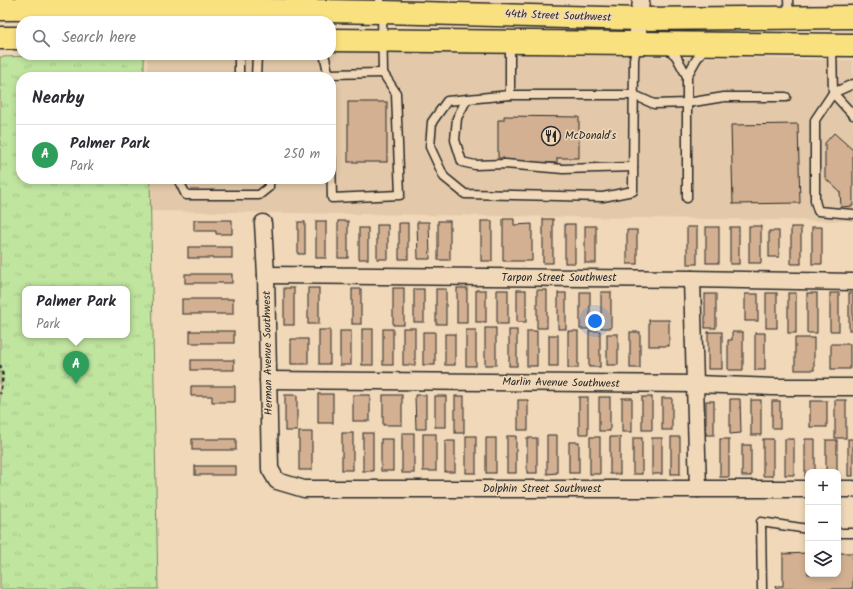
<!DOCTYPE html>
<meta charset="utf-8">
<style>
:root{--surface:#fff;--page:#f2f2f3;--text:#2b2b33;--muted:#7c7c81;--line:#e1e1e2;--accent:#d93025}
body{margin:0;font-family:Kalam,sans-serif;background:var(--page);color:var(--text)}
.controls{position:absolute;right:12px;bottom:12px;display:grid;overflow:hidden;border-radius:8px;box-shadow:0 2px 6px #0003}
.controls button{width:36px;height:36px;display:grid;place-items:center;padding:0;border:0;border-bottom:1px solid var(--line);background:var(--surface);color:var(--text);font:20px sans-serif}
.you{position:absolute;left:595px;top:321px;width:14px;height:14px;margin:-10px;border:3px solid #fff;border-radius:50%;background:#1a73e8;box-shadow:0 0 0 6px #1a73e833}
.badge{display:grid;place-items:center;width:26px;height:26px;border-radius:50%;background:var(--accent);color:#fff;font-size:13px;font-weight:700}
.pin{position:absolute;translate:-50% -33px;filter:drop-shadow(0 1px 2px #0008)}
.pin::after{content:'';position:absolute;top:21px;width:14px;height:12px;background:inherit;clip-path:polygon(0 0,100% 0,50% 100%)}
.popup{position:absolute;left:22px;top:286px;width:108px;height:52px;box-sizing:border-box;display:grid;place-content:center;border-radius:8px;background:var(--surface);filter:drop-shadow(0 1px 3px #0005);font-size:13px;white-space:nowrap;color:var(--muted)}
.popup b{font-size:15px;color:var(--text)}
.popup::after{content:'';position:absolute;left:50%;top:100%;margin-left:-8px;border:8px solid transparent;border-top-color:var(--surface)}
.list{margin:0;padding:0;list-style:none}
h2{display:flex;justify-content:space-between;align-items:center;height:52px;margin:0;padding:0 16px;font-size:17px}
h2 small{font-size:13px;font-weight:400;color:var(--muted)}
.list li{display:grid;grid-template-columns:26px 1fr auto;gap:12px;align-items:center;box-sizing:border-box;height:60px;padding:0 16px;border-top:1px solid var(--line)}
.list b{display:block;font-size:15px;white-space:nowrap}
.list p{margin:0;font-size:13px;white-space:nowrap;color:var(--muted)}
.list em{font-size:13px;font-style:normal;color:var(--muted)}
.icon{flex:none;width:22px;height:22px;fill:none;stroke:currentColor;stroke-width:2;stroke-linecap:round;stroke-linejoin:round}
.map{position:relative;flex:none;width:853px;height:589px;overflow:hidden}
.search{position:absolute;background:var(--surface);box-shadow:0 2px 6px #0003;left:16px;top:16px;width:320px;height:44px;display:flex;align-items:center;gap:10px;box-sizing:border-box;padding:0 14px;border-radius:16px;color:var(--muted);font-size:15px}
.panel{position:absolute;background:var(--surface);box-shadow:0 2px 6px #0003;left:16px;top:72px;width:320px;height:112px;border-radius:16px}
.map>svg:first-child{display:block}
</style>
<div class="map">
<svg width="853" height="589" viewBox="0 0 853 589">
<defs>
<pattern id="grass-tufts" width="24" height="20" patternUnits="userSpaceOnUse"><rect width="24" height="20" fill="#c0e59f"/><path d="M3 7l-1-3M5 7V3M7 7l1-3M15 17l-1-3M17 17v-4M19 17l1-3" fill="none" stroke="#a5c589"/></pattern>
</defs>
<rect width="100%" height="100%" fill="#f0d8b8"/>
<filter id="ink" filterUnits="userSpaceOnUse"><feTurbulence type="fractalNoise" baseFrequency=".025" numOctaves="2"/><feDisplacementMap in="SourceGraphic" scale="8" xChannelSelector="R" yChannelSelector="G"/><feConvolveMatrix kernelMatrix="1 2 1 2 8 2 1 2 1" color-interpolation-filters="sRGB"/></filter>
<g filter="url(#ink)">
<!-- built -->
<path fill="#e3c9a9" d="M331 51 853 60V221L151 211 150 179H331V77H148L147 55H331Z"/>
<!-- grass -->
<path fill="url(#grass-tufts)" stroke="#768865" fill-rule="evenodd" d="M69 55H144V73H148V77H21V179H150L158 589H0V57ZM25 289H127V335H25Z"/>
<!-- building -->
<g fill="#d3b091" stroke="#2b2b2b">
<rect x="348" y="102" width="39" height="60"/>
<path d="M504 116 579 117V158H557V163H514V160H504V158H498V120H504Z"/>
<path d="M798 124 800 203 733 204 731 125Z"/>
<path d="M834 133 853 150V206L841 207 840 192 825 178V143Z"/>
<path d="M503 219H514V225L532 224V261H503Z"/>
<rect x="543" y="219" width="10" height="44"/>
<path d="M194 220H232V234H216V231H194Z"/>
<rect x="316" y="221" width="10" height="37"/>
<rect x="338" y="221" width="10" height="37"/>
<rect x="438" y="221" width="12" height="39"/>
<rect x="481" y="221" width="11" height="40"/>
<rect x="298" y="222" width="7" height="32"/>
<path d="M417 222H429L430 259H418Z"/>
<rect x="399" y="223" width="9" height="36"/>
<rect x="565" y="224" width="10" height="39"/>
<rect x="377" y="225" width="11" height="34"/>
<rect x="585" y="226" width="11" height="37"/>
<rect x="749" y="226" width="12" height="37"/>
<rect x="687" y="227" width="10" height="37"/>
<rect x="706" y="227" width="13" height="36"/>
<rect x="730" y="227" width="9" height="37"/>
<rect x="791" y="227" width="10" height="37"/>
<rect x="812" y="227" width="10" height="37"/>
<rect x="359" y="228" width="9" height="31"/>
<rect x="627" y="230" width="10" height="34"/>
<rect x="769" y="231" width="10" height="26"/>
<rect x="188" y="247" width="44" height="11"/>
<rect x="185" y="274" width="47" height="9"/>
<rect x="284" y="288" width="10" height="37"/>
<rect x="308" y="288" width="11" height="36"/>
<rect x="393" y="288" width="11" height="37"/>
<rect x="457" y="288" width="10" height="35"/>
<rect x="352" y="289" width="9" height="35"/>
<rect x="414" y="289" width="10" height="33"/>
<rect x="436" y="289" width="10" height="35"/>
<rect x="476" y="290" width="10" height="32"/>
<rect x="497" y="290" width="11" height="34"/>
<rect x="517" y="290" width="9" height="32"/>
<rect x="537" y="290" width="10" height="38"/>
<rect x="580" y="292" width="10" height="37"/>
<rect x="601" y="292" width="10" height="36"/>
<rect x="558" y="293" width="8" height="36"/>
<rect x="766" y="293" width="11" height="35"/>
<rect x="788" y="293" width="8" height="40"/>
<rect x="807" y="293" width="10" height="40"/>
<rect x="830" y="293" width="9" height="38"/>
<rect x="849" y="293" width="4" height="37"/>
<rect x="705" y="294" width="11" height="34"/>
<rect x="745" y="294" width="13" height="27"/>
<rect x="182" y="299" width="51" height="15"/>
<rect x="649" y="320" width="20" height="26"/>
<rect x="403" y="328" width="12" height="37"/>
<rect x="485" y="328" width="11" height="37"/>
<rect x="362" y="329" width="11" height="36"/>
<rect x="383" y="329" width="10" height="36"/>
<rect x="319" y="330" width="11" height="34"/>
<rect x="466" y="330" width="10" height="36"/>
<rect x="509" y="330" width="8" height="36"/>
<rect x="190" y="331" width="44" height="12"/>
<rect x="340" y="331" width="11" height="34"/>
<rect x="527" y="331" width="10" height="35"/>
<rect x="568" y="331" width="10" height="37"/>
<rect x="589" y="331" width="11" height="36"/>
<rect x="423" y="332" width="12" height="33"/>
<rect x="630" y="332" width="10" height="36"/>
<rect x="708" y="332" width="14" height="37"/>
<path d="M732 332H743V370H728V340H732Z"/>
<rect x="755" y="333" width="10" height="37"/>
<rect x="445" y="334" width="10" height="31"/>
<rect x="607" y="334" width="11" height="31"/>
<rect x="549" y="335" width="9" height="31"/>
<rect x="795" y="338" width="19" height="32"/>
<rect x="291" y="339" width="17" height="25"/>
<rect x="831" y="344" width="19" height="25"/>
<rect x="191" y="360" width="43" height="10"/>
<path d="M191 386H235V402H212V396H191Z"/>
<rect x="318" y="394" width="15" height="29"/>
<rect x="285" y="395" width="12" height="36"/>
<rect x="353" y="395" width="17" height="26"/>
<rect x="383" y="395" width="19" height="30"/>
<path d="M415 395H426V429H416Z"/>
<rect x="435" y="396" width="11" height="31"/>
<rect x="455" y="396" width="9" height="37"/>
<rect x="579" y="397" width="9" height="37"/>
<rect x="599" y="397" width="11" height="34"/>
<rect x="642" y="397" width="10" height="33"/>
<rect x="622" y="398" width="10" height="34"/>
<rect x="662" y="398" width="10" height="32"/>
<path d="M730 399H740L741 433 730 434Z"/>
<rect x="518" y="400" width="10" height="30"/>
<rect x="751" y="400" width="10" height="35"/>
<rect x="835" y="400" width="11" height="38"/>
<rect x="706" y="401" width="8" height="34"/>
<rect x="772" y="401" width="8" height="27"/>
<rect x="810" y="401" width="17" height="26"/>
<rect x="299" y="432" width="13" height="38"/>
<rect x="342" y="433" width="11" height="37"/>
<rect x="363" y="433" width="10" height="38"/>
<rect x="402" y="433" width="12" height="40"/>
<rect x="423" y="434" width="13" height="37"/>
<path d="M547 435H557V473L547 474Z"/>
<rect x="466" y="436" width="10" height="37"/>
<rect x="507" y="436" width="9" height="37"/>
<rect x="590" y="437" width="10" height="37"/>
<rect x="610" y="437" width="10" height="37"/>
<rect x="671" y="437" width="9" height="37"/>
<rect x="486" y="438" width="10" height="35"/>
<rect x="527" y="438" width="10" height="35"/>
<rect x="633" y="438" width="9" height="36"/>
<rect x="652" y="438" width="10" height="36"/>
<rect x="192" y="439" width="44" height="11"/>
<rect x="381" y="439" width="12" height="32"/>
<rect x="720" y="439" width="9" height="38"/>
<rect x="763" y="439" width="10" height="37"/>
<rect x="785" y="439" width="9" height="36"/>
<path d="M805 439H815V472H808V477H805Z"/>
<rect x="848" y="439" width="5" height="37"/>
<rect x="826" y="440" width="11" height="32"/>
<rect x="445" y="441" width="10" height="31"/>
<rect x="569" y="442" width="10" height="31"/>
<rect x="742" y="445" width="9" height="31"/>
<rect x="195" y="466" width="41" height="9"/>
<path d="M808 553V574H838V553H853V589H776L775 586H783V554Z"/>
</g>
<g fill="none" stroke-linecap="round" stroke-linejoin="round">
<defs>
<g id="service">
<path d="M788 0 789 17"/>
<path d="M637 44 634 59 633 191 603 197 465 194 444 177 430 147 432 122 447 101 510 95H634L654 104 687 103V198"/>
<path d="M832 46 833 93 815 120V201L818 211 853 214"/>
<path d="M705 47 696 60 687 76V103L724 97H786"/>
<path d="M667 48 676 56 687 76"/>
<path d="M324 55 325 58 329 77"/>
<path d="M328 74 383 73"/>
<path d="M239 77V55"/>
<path d="M256 77 257 55"/>
<path d="M833 93 853 115"/>
<path d="M833 93 853 84"/>
<path d="M510 95V43"/>
<path d="M467 99 457 118 455 140 462 162 475 165 505 164 563 169 633 167"/>
<path d="M331 158 332 198 400 195 396 93 383 73 382 12 380 0"/>
<path d="M178 179 186 195H259L269 187V179"/>
<path d="M838 533H853"/>
<path d="M762 589 761 522 808 529"/>
</g>
<g id="minor">
<path d="M637 43 641 0"/>
<path d="M263 223 266 275 270 469 277 481 304 489H808"/>
<path d="M266 275 692 279 853 282"/>
<path d="M692 279 698 489"/>
<path d="M268 380 696 384 773 387H853"/>
<path d="M838 489H853"/>
</g>
<g id="primary">
<path d="M0 9 152 8 382 12 640 19 853 17"/>
<path d="M0 38H21"/>
<path d="M331 40 853 45"/>
</g>
</defs>
<!-- service casing -->
<use href="#service" stroke="#2b2b2b" stroke-width="11"/>
<!-- minor casing -->
<use href="#minor" stroke="#2b2b2b" stroke-width="19"/>
<!-- primary casing -->
<use href="#primary" stroke="#2b2b2b" stroke-width="25"/>
<!-- path -->
<path stroke="#2b2b2b" stroke-width="2.5" stroke-dasharray="4 3" stroke-linecap="butt" d="M0 365 3 376 0 394"/>
<!-- service -->
<use href="#service" stroke="#f0d8b8" stroke-width="8"/>
<!-- minor -->
<use href="#minor" stroke="#f0d8b8" stroke-width="16"/>
<!-- primary -->
<use href="#primary" stroke="#fae180" stroke-width="22"/>
</g>
</g>
<!-- icons -->
<defs>
<symbol id="restaurant-ring" viewBox="-11 -11 22 22"><circle r="9.5" fill="#f0d8b8" stroke="#2b2b2b" stroke-width="1.5"/><path d="M-5-6h1v4h1v-4h1v4h1v-4h1v5L-1.5 .5V6h-2V.5L-5-1ZM5-6V6H3V1.5H1.5Q1.5-4 5-6Z" fill="#2b2b2b"/></symbol>
</defs>
<g fill-rule="evenodd">
<use href="#restaurant-ring" x="540" y="125" width="22" height="22"/>
</g>
<g text-anchor="middle" dominant-baseline="central" stroke-width="3" stroke-linejoin="round" paint-order="stroke">
<!-- street labels -->
<g font-size="11" fill="#2b2b2b" stroke="#f0d8b8">
<text transform="translate(558 16) rotate(2)">44th Street Southwest</text>
<text x="559" y="278">Tarpon Street Southwest</text>
<text transform="translate(268 353) rotate(-91)">Herman Avenue Southwest</text>
<text transform="translate(561 383) rotate(1)">Marlin Avenue Southwest</text>
<text x="542" y="489">Dolphin Street Southwest</text>
</g>
<!-- poi labels -->
<g font-size="11" fill="#2b2b2b" stroke="#f0d8b8" text-anchor="start">
<text x="565" y="136">McDonald's</text>
</g>
</g>
</svg>
<div class="controls">
<button>+</button>
<button>−</button>
<button><svg class="icon" aria-label="layers" viewBox="0 0 24 24"><path d="M12 4l9 5-9 5-9-5zM3 14l9 5 9-5"/></svg></button>
</div>
<div class="you"></div>
<div class="pin badge" style="left:76px;top:384px;background:#2e9e5b">A</div>
<div class="popup"><b>Palmer Park</b>Park</div>
<div class="search"><svg class="icon" aria-label="search" viewBox="0 0 24 24"><circle cx="10" cy="10" r="6"/><path d="M15 15l6 6"/></svg>Search here</div>
<section class="panel">
<h2>Nearby<small></small></h2>
<ul class="list">
<li><span class="badge" style="background:#2e9e5b">A</span><div><b>Palmer Park</b><p>Park</p></div><em>250 m</em></li>
</ul>
</section>
</div>
